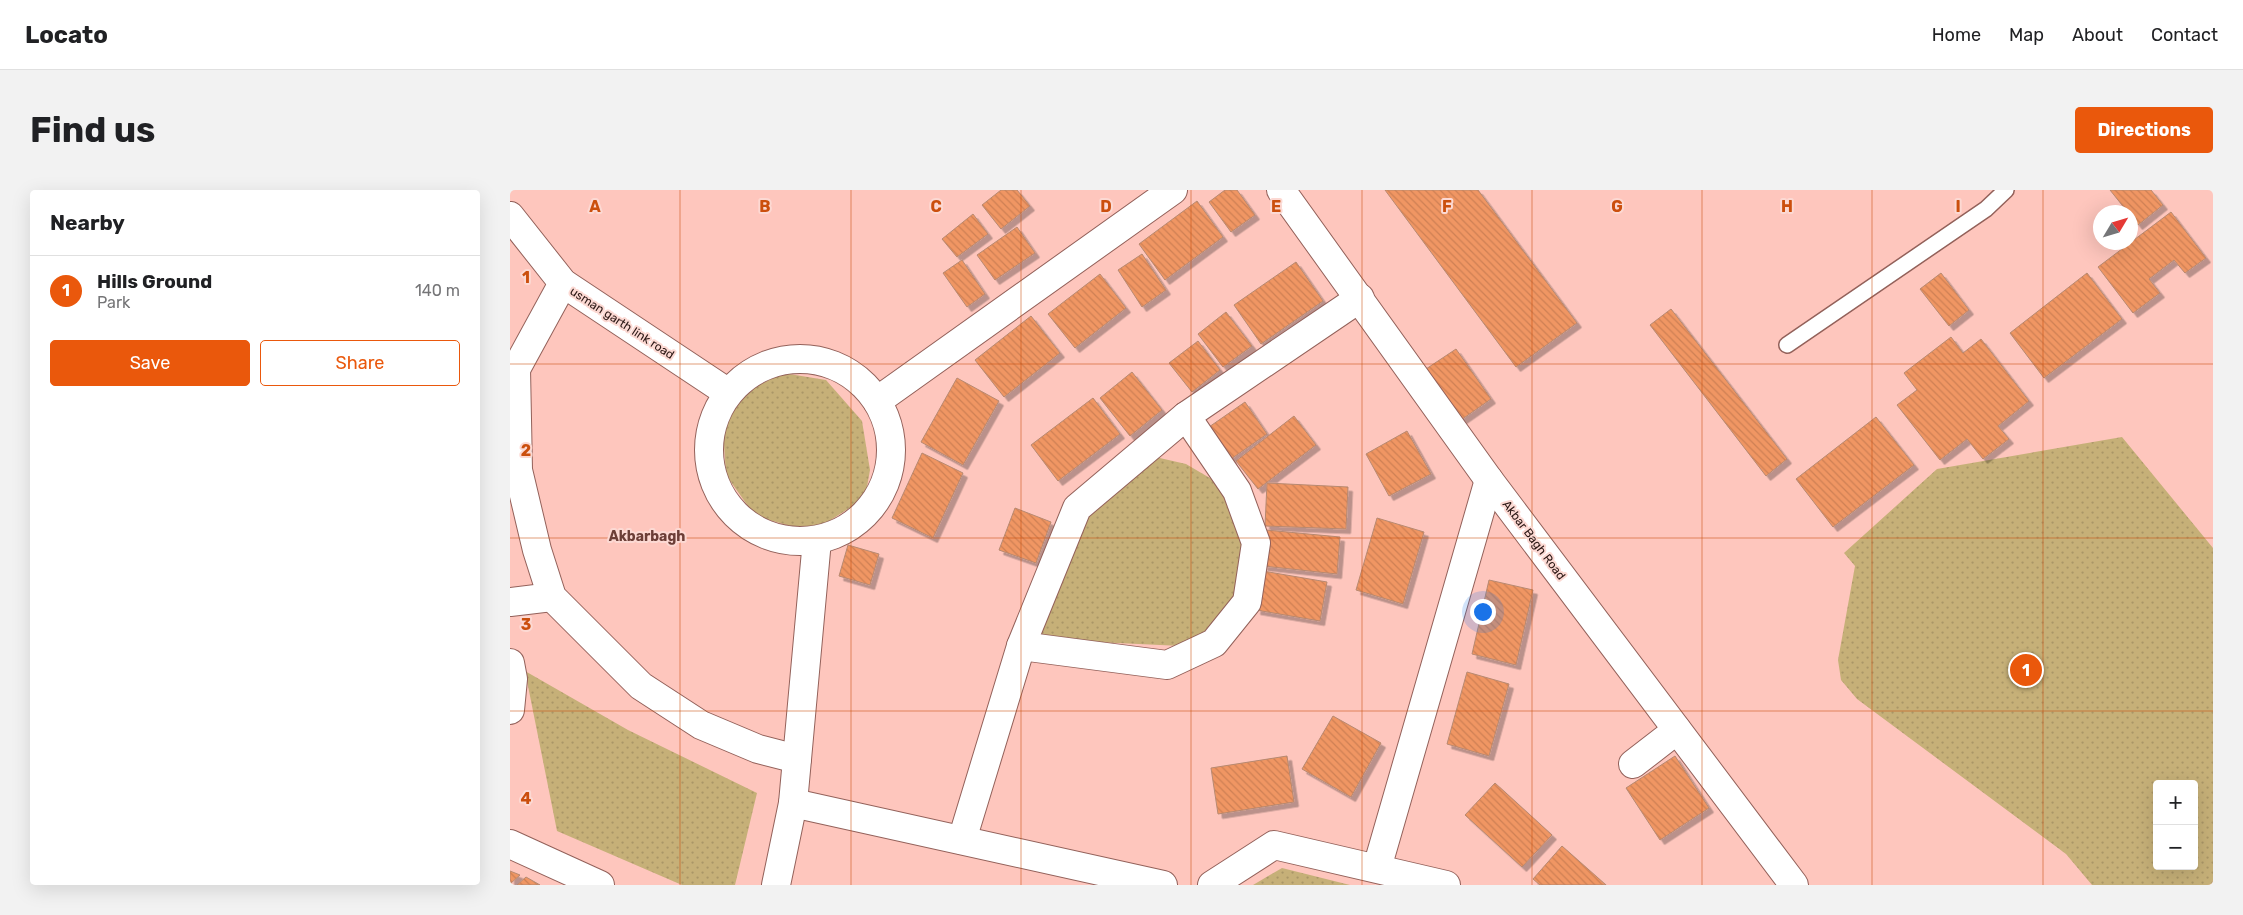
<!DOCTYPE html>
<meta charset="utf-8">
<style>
:root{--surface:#fff;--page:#f2f2f2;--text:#202124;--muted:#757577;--line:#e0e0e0;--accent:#ea580c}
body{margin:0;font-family:Rubik,sans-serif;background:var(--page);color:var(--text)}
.controls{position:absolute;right:15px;bottom:15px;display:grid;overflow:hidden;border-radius:5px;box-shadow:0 5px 20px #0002}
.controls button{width:45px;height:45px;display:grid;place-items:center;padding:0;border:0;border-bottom:1px solid var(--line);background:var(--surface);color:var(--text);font:25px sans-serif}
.compass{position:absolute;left:1583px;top:15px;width:45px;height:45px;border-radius:50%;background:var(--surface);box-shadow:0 5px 20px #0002;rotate:52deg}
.you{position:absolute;left:972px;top:421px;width:18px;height:18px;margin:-12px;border:4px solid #fff;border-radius:50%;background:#1a73e8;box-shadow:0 0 0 8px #1a73e833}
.badge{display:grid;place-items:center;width:32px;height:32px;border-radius:50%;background:var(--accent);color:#fff;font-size:16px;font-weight:700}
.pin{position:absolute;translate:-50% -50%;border:2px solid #fff;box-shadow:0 1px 5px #0006}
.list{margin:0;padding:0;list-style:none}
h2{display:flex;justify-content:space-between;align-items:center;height:65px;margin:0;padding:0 20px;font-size:21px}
h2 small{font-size:16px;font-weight:400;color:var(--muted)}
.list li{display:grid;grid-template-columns:32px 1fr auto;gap:15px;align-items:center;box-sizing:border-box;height:70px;padding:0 20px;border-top:1px solid var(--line)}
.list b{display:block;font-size:19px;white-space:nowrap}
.list p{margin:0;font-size:16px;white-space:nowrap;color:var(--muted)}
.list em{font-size:16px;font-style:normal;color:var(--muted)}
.actions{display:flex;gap:10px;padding:15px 20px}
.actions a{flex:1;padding:11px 0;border:1px solid var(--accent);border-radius:5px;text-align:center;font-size:18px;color:var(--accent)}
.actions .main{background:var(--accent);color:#fff}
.map{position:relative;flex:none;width:1703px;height:695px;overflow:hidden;border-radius:5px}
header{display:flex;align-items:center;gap:30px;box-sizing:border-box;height:70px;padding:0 25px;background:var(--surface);border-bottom:1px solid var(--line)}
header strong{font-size:24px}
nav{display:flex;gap:28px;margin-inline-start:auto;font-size:18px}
.intro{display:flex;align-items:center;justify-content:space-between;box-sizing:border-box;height:120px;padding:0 30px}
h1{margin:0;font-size:35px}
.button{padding:12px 22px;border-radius:5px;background:var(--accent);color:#fff;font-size:18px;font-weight:700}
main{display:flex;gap:30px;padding:0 30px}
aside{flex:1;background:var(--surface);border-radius:5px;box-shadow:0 5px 20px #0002}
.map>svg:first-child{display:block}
</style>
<header>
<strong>Locato</strong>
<nav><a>Home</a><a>Map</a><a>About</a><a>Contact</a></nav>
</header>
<div class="intro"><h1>Find us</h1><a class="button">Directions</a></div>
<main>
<aside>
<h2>Nearby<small></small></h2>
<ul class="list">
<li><span class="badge">1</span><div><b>Hills Ground</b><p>Park</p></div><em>140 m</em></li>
</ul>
<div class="actions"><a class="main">Save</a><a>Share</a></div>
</aside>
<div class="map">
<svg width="1703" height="695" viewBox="0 0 1703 695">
<defs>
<pattern id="park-dots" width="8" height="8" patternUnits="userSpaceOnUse" patternTransform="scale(1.25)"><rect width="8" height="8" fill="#c6b078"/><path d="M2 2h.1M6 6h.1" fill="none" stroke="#aa9667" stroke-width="1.8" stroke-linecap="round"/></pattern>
<pattern id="building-back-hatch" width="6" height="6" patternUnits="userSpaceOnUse" patternTransform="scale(1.25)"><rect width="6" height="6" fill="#f09663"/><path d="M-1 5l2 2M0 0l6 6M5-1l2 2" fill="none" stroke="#ce8055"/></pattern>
<filter id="shadow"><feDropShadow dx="4.5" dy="4.5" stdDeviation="0" flood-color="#0004"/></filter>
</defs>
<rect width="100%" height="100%" fill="#fec6bd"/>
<!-- park -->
<g fill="url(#park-dots)" fill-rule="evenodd">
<path d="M273 183 316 190 352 231 360 280 355 308 302 342 245 326 216 285 213 238 237 201Z"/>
<path d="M1612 247 1703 358V695H1582L1556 664 1347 509 1331 490 1328 470 1345 376 1334 363 1427 279ZM1647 594H1684V676H1647Z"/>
<path d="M641 266 676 274 705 291 734 339 727 418 693 457 521 449 573 321Z"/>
<path d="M15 481 118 540 247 603 225 695H172L47 641Z"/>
<path d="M772 678 840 695H743Z"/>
</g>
<!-- building -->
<g fill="url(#building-back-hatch)" stroke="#b78971" filter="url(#shadow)">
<path d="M491 0H507L520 16 491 39 472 15Z"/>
<path d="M715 0H727L745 25 721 42 699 12Z"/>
<path d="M875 0H968L1067 133 1006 177Z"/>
<path d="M1600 0H1641L1653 15 1628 35Z"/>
<path d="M687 11 713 47 655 90 629 54Z"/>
<path d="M1661 22 1696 68 1675 83 1664 70 1639 89 1650 103 1623 123 1588 77Z"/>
<path d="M463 24 478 44 447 67 432 49Z"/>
<path d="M507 37 525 63 485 90 467 65Z"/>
<path d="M632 64 656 100 632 117 608 80Z"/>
<path d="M452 70 475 104 457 117 433 83Z"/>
<path d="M786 72 813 111 751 154 724 115Z"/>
<path d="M1431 83 1459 120 1439 136 1410 99Z"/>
<path d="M1577 83 1612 129 1534 188 1500 143Z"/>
<path d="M590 84 616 118 565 158 538 124Z"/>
<path d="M1161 119 1277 269 1256 286 1140 135Z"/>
<path d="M716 122 742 156 713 177 688 144Z"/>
<path d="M521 126 550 163 494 207 465 170Z"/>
<path d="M1441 147 1453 163 1471 149 1519 211 1488 236 1499 249 1473 269 1457 249 1430 270 1387 215 1407 200 1394 183Z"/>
<path d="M688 151 710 180 682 202 659 173Z"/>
<path d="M946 159 981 209 951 230 916 179Z"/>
<path d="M622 182 652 220 620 246 590 208Z"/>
<path d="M447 188 489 211 453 275 411 252Z"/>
<path d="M583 208 610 244 548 291 521 255Z"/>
<path d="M735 212 757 244 721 269 699 237Z"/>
<path d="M784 226 806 255 748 299 726 271Z"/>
<path d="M1366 227 1404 275 1323 337 1286 289Z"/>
<path d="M897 241 921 284 879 306 856 264Z"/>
<path d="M412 263 453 283 423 348 382 328Z"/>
<path d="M757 293 838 297 836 339 755 336Z"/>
<path d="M505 318 541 332 526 373 489 360Z"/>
<path d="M867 328 914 342 893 414 846 400Z"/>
<path d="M756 340 830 347 827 384 753 376Z"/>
<path d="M338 355 369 364 360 395 329 386Z"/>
<path d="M753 381 817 392 810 431 746 420Z"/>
<path d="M979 390 1023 400 1006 475 962 464Z"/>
<path d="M957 482 999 494 979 566 937 554Z"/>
<path d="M823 526 871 553 841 607 792 579Z"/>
<path d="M777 566 784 612 708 624 701 578Z"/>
<path d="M1165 566 1199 618 1150 650 1116 598Z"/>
<path d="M985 593 1042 645 1012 677 955 625Z"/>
<path d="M1052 656 1096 695H1030L1023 689Z"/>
<path d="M0 681 10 685 0 694Z"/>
<path d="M16 687 30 695H7Z"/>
</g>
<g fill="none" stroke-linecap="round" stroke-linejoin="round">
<defs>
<path id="service" d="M1277 155 1476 19 1496 0"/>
<g id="minor">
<path d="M0 26 53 93 217 202"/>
<circle cx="290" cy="260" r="91"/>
<path d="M6 179 8 280 27 360 42 407 131 496 191 535 248 559 287 569"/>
<path d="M0 184 6 179 53 93"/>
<path d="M367 211 663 0"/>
<path d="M0 412 42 407"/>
<path d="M511 456 657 475 704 453 737 412 746 353 727 301 676 226"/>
<path d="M0 473 3 489 0 520"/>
<path d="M1123 574 1167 540"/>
<path d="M283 613 653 695"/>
<path d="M452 650 511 456 567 318 676 226 850 108"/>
<path d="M867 678 979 290"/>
<path d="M266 695 283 613 307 350"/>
<path d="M702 695 764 655 936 695"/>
</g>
<g id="tertiary">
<path d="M771 0 979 290 1284 695"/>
<path d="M0 654 90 695"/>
</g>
</defs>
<!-- service casing -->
<use href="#service" stroke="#93615a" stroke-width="18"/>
<!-- minor casing -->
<use href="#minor" stroke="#93615a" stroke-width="30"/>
<!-- tertiary casing -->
<use href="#tertiary" stroke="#93615a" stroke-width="30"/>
<!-- service -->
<use href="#service" stroke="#fff" stroke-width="15"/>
<!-- minor -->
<use href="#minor" stroke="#fff" stroke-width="28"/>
<!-- tertiary -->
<use href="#tertiary" stroke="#fff" stroke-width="28"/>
</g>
<!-- grid -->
<path fill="none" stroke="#cb4f0d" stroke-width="1" stroke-opacity="0.55" d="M170 0V695M341 0V695M511 0V695M681 0V695M852 0V695M1022 0V695M1192 0V695M1362 0V695M1533 0V695M0 174H1703M0 348H1703M0 521H1703"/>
<g text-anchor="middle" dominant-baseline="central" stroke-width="4" stroke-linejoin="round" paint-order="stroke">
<!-- street labels -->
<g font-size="12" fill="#281512" stroke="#fcd9d3">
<text transform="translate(112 133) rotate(33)">usman garth link road</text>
<text transform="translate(1024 350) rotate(53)">Akbar Bagh Road</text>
</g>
<!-- neighbourhood labels -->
<g font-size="14" font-weight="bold" fill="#6c3e37" stroke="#fcd9d3">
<text x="137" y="346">Akbarbagh</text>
</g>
</g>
<g font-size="16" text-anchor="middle" font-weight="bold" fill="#cb4f0d" stroke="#fcd9d3" stroke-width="4" stroke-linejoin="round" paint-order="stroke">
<text x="85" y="22">A</text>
<text x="255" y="22">B</text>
<text x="426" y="22">C</text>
<text x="596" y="22">D</text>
<text x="766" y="22">E</text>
<text x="937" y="22">F</text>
<text x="1107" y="22">G</text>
<text x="1277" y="22">H</text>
<text x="1448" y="22">I</text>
<text x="16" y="93">1</text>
<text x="16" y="266">2</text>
<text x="16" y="440">3</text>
<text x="16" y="614">4</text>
</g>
</svg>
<div class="controls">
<button>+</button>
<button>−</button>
</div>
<svg class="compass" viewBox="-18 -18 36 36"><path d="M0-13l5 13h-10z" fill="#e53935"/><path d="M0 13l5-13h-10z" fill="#757577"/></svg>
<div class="you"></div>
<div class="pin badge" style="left:1516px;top:480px">1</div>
</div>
</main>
